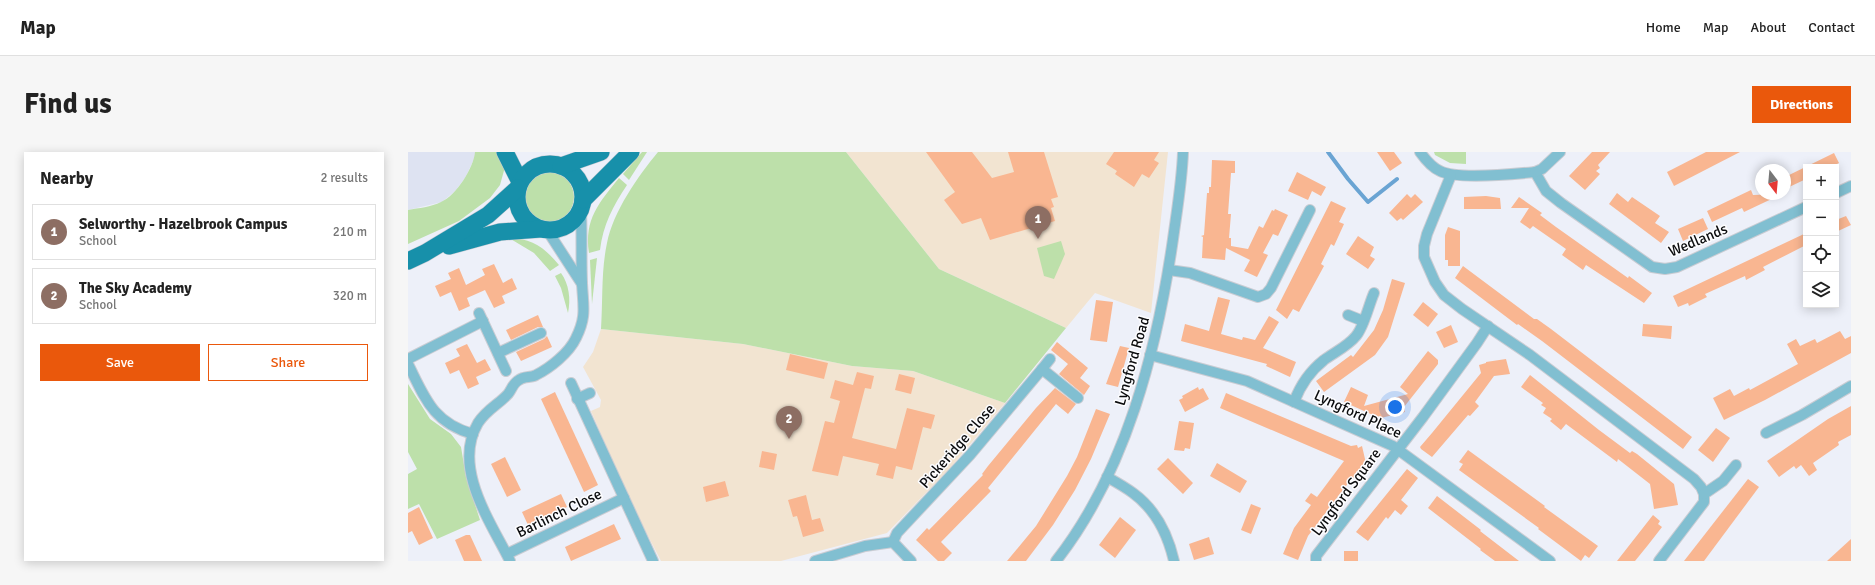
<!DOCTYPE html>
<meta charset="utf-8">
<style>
:root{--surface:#fff;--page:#f6f6f6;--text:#222;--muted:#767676;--line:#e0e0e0;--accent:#ea580c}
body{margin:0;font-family:Signika,sans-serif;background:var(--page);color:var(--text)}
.controls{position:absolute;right:12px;top:12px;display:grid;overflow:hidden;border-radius:0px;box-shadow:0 2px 10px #0003}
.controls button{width:36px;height:36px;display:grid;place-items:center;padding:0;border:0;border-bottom:1px solid var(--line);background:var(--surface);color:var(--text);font:20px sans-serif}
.compass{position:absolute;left:1347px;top:12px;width:36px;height:36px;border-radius:50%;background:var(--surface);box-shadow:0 2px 10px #0003;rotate:164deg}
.you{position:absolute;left:987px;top:255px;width:14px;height:14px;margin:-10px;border:3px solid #fff;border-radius:50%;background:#1a73e8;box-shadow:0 0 0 6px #1a73e833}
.badge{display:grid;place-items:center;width:26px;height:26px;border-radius:50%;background:var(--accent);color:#fff;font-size:13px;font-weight:700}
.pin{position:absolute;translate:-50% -33px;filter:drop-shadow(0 1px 2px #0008)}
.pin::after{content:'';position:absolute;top:21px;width:14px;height:12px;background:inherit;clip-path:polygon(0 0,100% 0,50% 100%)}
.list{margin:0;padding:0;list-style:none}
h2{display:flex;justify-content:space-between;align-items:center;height:52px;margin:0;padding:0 16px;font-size:17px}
h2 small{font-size:13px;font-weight:400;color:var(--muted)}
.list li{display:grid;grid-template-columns:26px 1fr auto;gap:12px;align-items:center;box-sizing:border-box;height:56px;margin:0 8px 8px;padding:0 8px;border:1px solid var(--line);border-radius:0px}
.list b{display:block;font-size:15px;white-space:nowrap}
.list p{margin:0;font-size:13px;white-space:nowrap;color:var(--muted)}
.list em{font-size:13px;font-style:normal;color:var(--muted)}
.actions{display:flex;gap:8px;padding:12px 16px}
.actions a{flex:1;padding:9px 0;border:1px solid var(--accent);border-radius:0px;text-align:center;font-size:14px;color:var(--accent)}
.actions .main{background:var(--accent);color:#fff}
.icon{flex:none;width:22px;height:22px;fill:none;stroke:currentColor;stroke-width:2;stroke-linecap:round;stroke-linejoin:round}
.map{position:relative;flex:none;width:1443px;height:409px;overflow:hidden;border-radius:0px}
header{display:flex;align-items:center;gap:24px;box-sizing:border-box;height:56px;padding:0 20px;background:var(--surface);border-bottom:1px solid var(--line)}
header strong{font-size:19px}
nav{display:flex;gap:22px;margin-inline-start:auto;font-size:14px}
.intro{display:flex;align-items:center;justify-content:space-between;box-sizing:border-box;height:96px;padding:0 24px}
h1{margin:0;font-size:28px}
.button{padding:10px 18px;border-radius:0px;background:var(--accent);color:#fff;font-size:14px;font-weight:700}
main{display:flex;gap:24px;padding:0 24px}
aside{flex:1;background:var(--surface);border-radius:0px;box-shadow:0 2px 10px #0003}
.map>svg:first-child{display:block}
</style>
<header>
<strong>Map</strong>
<nav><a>Home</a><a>Map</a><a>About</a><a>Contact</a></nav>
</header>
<div class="intro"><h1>Find us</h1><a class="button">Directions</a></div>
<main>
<aside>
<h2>Nearby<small>2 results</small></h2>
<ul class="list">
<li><span class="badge" style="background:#8d6e63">1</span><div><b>Selworthy - Hazelbrook Campus</b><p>School</p></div><em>210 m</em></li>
<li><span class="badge" style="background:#8d6e63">2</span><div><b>The Sky Academy</b><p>School</p></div><em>320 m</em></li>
</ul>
<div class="actions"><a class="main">Save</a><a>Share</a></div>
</aside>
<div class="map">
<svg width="1443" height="409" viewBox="0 0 1443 409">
<rect width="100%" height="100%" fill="#edf0f9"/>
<!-- built -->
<path fill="#dee3f2" d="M0 0H67V5L57 26 47 39 34 50 0 58Z"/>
<!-- education -->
<g fill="#f2e4d1">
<path d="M438 0H760L743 161 687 141 658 176 531 117Z"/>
<path d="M193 177 335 192 444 214 505 219 597 251 543 315 479 381 373 409H253L222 349 183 259 192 255 193 248 175 215 185 200Z"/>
</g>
<!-- green -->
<g fill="#bde0aa">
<path d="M67 0H91L97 15 92 33 82 46 51 69 0 92V58C11 56 23 55 33 50 48 44 66 15 67 0Z"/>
<path d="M234 0H239L221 28 215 22Z"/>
<path d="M250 0H438L531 117 658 176 597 251 505 219 444 214 335 192 193 177C195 148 193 119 199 91 205 60 230 24 250 0Z"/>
<path d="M1026 0H1058V12L1042 11 1027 3Z"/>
<circle cx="141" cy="45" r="25"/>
<path d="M211 26 219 33C205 54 195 73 192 98L181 101C176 67 191 51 211 26Z"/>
<path d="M101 86C124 86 137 96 151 113L142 119 126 101Z"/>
<path d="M653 89 657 102 646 127 636 124 629 96Z"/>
<path d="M189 106 184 152 182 108Z"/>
<path d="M153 121C161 132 163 147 160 161L153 136 147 124Z"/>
<path d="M0 232 22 267 43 282 53 295 58 325 72 368 29 387 11 352 0 357V322L9 317 0 300Z"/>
</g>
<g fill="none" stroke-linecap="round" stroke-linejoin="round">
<!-- stream -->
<path stroke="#6aa4d3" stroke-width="4" d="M920 0 940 27 960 50 989 27"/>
</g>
<!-- building -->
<g fill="#f9b691">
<path d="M518 0H564L584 26 606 20 600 0H636L650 45 643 47 646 55 643 56 647 69 582 88 573 66 554 72 536 48 547 40Z"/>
<path d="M706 0H751L746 8 751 11 741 26 734 22 726 35 707 22 709 19 698 12Z"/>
<path d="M969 0H986L994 11 982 19Z"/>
<path d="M1184 0H1202L1190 13 1192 16 1188 19 1192 22 1177 38 1161 24Z"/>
<path d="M1298 0H1332L1266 34 1259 20Z"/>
<path d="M1426 1 1431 11 1423 15H1398V27L1377 37V25Z"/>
<path d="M804 8 827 9V21H823L820 62H823L821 86H823V94L840 97 851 74 855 76 864 58 866 59 867 57 880 63 870 84 865 82 855 101 860 103 849 125 836 119 842 108 818 96 817 108 794 106 795 85 793 84 796 83 799 41H801V35H803Z"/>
<path d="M889 20 918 35 913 44 904 39 900 48 880 39Z"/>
<path d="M1343 38 1345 43 1374 42 1336 60 1334 56 1304 70 1299 59Z"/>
<path d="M1209 41 1220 50 1224 45 1252 64 1247 71 1261 80 1253 91 1201 52Z"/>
<path d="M999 42 1003 46 1007 42 1015 50 995 68 993 66 989 69 981 61Z"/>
<path d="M1078 44 1092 46 1093 57H1056V45Z"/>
<path d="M1111 45 1134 61 1132 63 1148 75 1220 126 1221 124 1244 141 1236 151 1178 113 1175 118 1154 103 1158 97 1125 74 1122 77 1112 70 1121 56H1103Z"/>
<path d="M923 49 938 56 931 70 936 72 926 94 923 92 913 112 916 114 891 160 885 157 879 167 868 158Z"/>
<path d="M1438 64 1443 73 1428 80V68Z"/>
<path d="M1295 66 1300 77 1275 89 1270 77Z"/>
<path d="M1040 75 1052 79V114H1040V108H1037V83Z"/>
<path d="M1398 81V93L1355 115 1357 118 1338 128 1337 124 1297 142 1299 145 1281 154 1280 151 1270 155 1265 144Z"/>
<path d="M950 84 966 95 962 104 967 107 960 117 938 102Z"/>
<path d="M86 112 95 131 104 126 109 137 94 144 97 151 86 156 77 138 59 146 62 154 51 159 43 140 32 145 27 134 43 127 40 121 51 116 58 133 77 123 74 117Z"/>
<path d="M1055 114 1126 167H1129L1143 177 1284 285 1275 297 1134 189 1110 172 1109 173 1047 126Z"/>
<path d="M984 127 997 131 980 185 967 203 916 240 908 229 943 203 945 205 966 178 975 158Z"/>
<path d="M810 145 822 148 813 182 834 188 835 185 847 188 861 164 871 170 855 196 888 210 882 225 858 214 859 212 773 189 777 172 801 179Z"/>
<path d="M688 148 705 150 699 190 682 188Z"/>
<path d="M1015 150 1030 162 1020 175 1005 163Z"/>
<path d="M130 163 135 175H130L103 188 98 178Z"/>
<path d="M1235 172 1264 174 1263 187 1234 184Z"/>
<path d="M1043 173 1050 190 1036 196 1028 180Z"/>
<path d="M1432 179 1437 187 1443 184V201L1357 248 1316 268 1305 246 1322 237 1326 244 1341 236 1342 238 1390 212 1379 192 1388 187 1392 194 1407 187 1409 191Z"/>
<path d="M139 184 144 195 113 209 108 200 136 187Z"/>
<path d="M649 190 680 216 672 226 682 234 676 243 651 222 660 212 643 198Z"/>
<path d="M59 192 69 211 77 207 83 218 68 225 71 232 60 237 51 218 42 222 37 211 52 204 48 197Z"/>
<path d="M712 194 721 196 710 235 698 232Z"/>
<path d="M1020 199 1030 208V212L996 255 997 260 973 266 972 264 966 266 965 263 936 250 943 235 960 243 956 254 1000 242 992 235Z"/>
<path d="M382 202 420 211 416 227 378 218Z"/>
<path d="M1098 207 1102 222 1086 224 1067 250 1071 254 1062 264 1060 263 1024 305 1013 297 1012 295 1024 281 1073 221 1071 213 1078 211V210Z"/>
<path d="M449 220 466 224 463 237 457 236 444 286 488 297 499 256 527 263 523 277 515 275 504 318 488 314 485 327 468 323 471 312 435 304 430 324 404 319 417 269 426 271 432 249 422 246 427 228 445 233Z"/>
<path d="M491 222 507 226 503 242 487 238Z"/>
<path d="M1122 223 1191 278 1222 301 1224 299 1229 302 1266 332 1270 353 1246 357 1242 332 1210 307 1209 310 1158 272 1153 278 1142 269 1144 267 1135 261 1138 256 1133 253 1135 251 1113 235Z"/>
<path d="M790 235 791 238 795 236 801 247 777 260 771 248 775 246 774 244Z"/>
<path d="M647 236 668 252 660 262 648 252 580 336 583 339 533 390 544 401 536 409H530L508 388 519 376 521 378 575 323 574 322 580 314 628 256Z"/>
<path d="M147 240 190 333 176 340 133 247Z"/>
<path d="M818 241 943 294 949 293 950 296 954 294 960 320 955 321 956 324 944 326 900 384 890 408 875 402 886 376 903 353 897 349 903 341 909 345 936 309 812 256Z"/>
<path d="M1443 254V283L1430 290 1431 293 1405 311 1409 318 1401 324 1393 313 1388 317 1386 314 1371 325 1359 309 1420 267Z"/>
<path d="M688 257 702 262 683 307 667 338 645 373 618 409H599L628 374 659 324 669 305Z"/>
<path d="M771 269 786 271 782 297 777 296 776 299 766 298Z"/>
<path d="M1308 276 1322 286 1305 310 1290 298Z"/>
<path d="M1060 298 1137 354 1136 355 1190 394 1181 406 1177 403 1173 409 1130 377 1131 376 1051 318 1055 312 1051 310Z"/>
<path d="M354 299 369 302 366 318 351 315Z"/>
<path d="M97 305 113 338 99 345 83 312Z"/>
<path d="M760 306 785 331 775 342 749 317Z"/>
<path d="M809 311 839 329 832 341 802 324Z"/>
<path d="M999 317 1010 326 993 348 1000 354 993 363 987 358 980 367 978 365 960 389 948 380Z"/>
<path d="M1340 327 1351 335 1296 409H1276Z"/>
<path d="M317 329 321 344 298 350 295 335Z"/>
<path d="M153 342 159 355 120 373 114 360Z"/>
<path d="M398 343 404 368 412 366 416 379 395 385 389 364 385 365 380 348Z"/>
<path d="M1029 344 1073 378 1072 379 1111 409H1087L1072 398 1073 397 1020 356Z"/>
<path d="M843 352 853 356 843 382 833 378Z"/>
<path d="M11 355 25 386 11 393 4 379 0 381V361Z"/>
<path d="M1245 363 1252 369 1250 372 1254 375 1240 393 1227 409H1209Z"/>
<path d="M712 365 728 378 707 406 691 393Z"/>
<path d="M206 372 213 387 163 409 157 395Z"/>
<path d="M58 383H62L74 409H56L47 388Z"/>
<path d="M801 385 806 402 786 408 781 392Z"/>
<path d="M1443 387V409H1419Z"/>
<rect x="936" y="399" width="14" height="10"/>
</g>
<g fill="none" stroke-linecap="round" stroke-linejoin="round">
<defs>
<g id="minor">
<path d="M1012 0C1017 7 1023 15 1032 19 1049 28 1107 22 1127 20L1138 39 1153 51 1244 115 1257 117 1269 115 1398 55"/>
<path d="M1127 20 1134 17 1152 0"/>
<path d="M1043 23 1019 82 1016 94V105L1027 130 1036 143 1054 157 1122 203 1286 327 1293 335 1296 342V350L1251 409"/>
<path d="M1428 41 1443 34"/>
<path d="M139 78 174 132"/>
<path d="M761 118 782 121 850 145 858 142 863 136 902 58"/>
<path d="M71 161 98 219"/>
<path d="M940 163 955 169"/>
<path d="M90 201 133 181"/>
<path d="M742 203 839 229 985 294 1142 409"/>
<path d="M0 207 75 169"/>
<path d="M0 212C17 246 25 271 65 282"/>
<path d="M634 217 642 207"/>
<path d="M163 231 245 409"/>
<path d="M169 247 182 241"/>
<path d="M886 250C892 234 902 219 916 208 927 200 940 194 948 184 956 175 961 152 966 141"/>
<path d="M1358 281 1394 263 1443 234"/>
<path d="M699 325C708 330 717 335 725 341 747 357 760 383 766 409"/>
<path d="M1296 342 1315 329 1328 313"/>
<path d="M485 390 489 381 562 303 634 217 670 246"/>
<path d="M99 402 216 346"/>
<path d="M102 409C82 369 44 315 70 271 79 257 90 253 100 242 104 237 105 231 111 228 116 224 123 226 128 223 142 216 161 201 168 186 179 164 175 154 174 131 173 106 174 82 173 58"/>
<path d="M407 409 457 394 485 390 503 409"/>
<path d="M648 409C718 320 749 198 765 87 769 58 774 29 775 0"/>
<path d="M908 409V404L1015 265 1069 191 1080 174"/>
</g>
<g id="primary">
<path d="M97 0 112 30"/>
<circle cx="142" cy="45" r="33"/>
<path d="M153 14 193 0"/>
<path d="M175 48 223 0"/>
<path d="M41 94 92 80 133 77"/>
<path d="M0 109 17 101 80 63 110 36"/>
</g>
</defs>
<!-- minor casing -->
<use href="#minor" stroke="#c9ccd3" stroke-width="12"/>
<!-- primary casing -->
<use href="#primary" stroke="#c9ccd3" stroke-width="18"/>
<!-- minor -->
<use href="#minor" stroke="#81bfd1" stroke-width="10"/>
<!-- primary -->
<use href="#primary" stroke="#1790aa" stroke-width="17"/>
</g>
<g text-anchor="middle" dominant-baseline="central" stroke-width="3" stroke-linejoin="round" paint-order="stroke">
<!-- street labels -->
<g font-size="15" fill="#0b0c0e" stroke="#fdfdff">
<text transform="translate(1290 88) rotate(-23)">Wedlands</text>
<text transform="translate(724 209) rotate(-74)">Lyngford Road</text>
<text transform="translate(950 262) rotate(25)">Lyngford Place</text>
<text transform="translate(549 294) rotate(-49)">Pickeridge Close</text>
<text transform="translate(938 340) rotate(-53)">Lyngford Square</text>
<text transform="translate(151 361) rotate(-26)">Barlinch Close</text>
</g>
</g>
</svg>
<div class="controls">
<button>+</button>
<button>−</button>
<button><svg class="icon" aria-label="locate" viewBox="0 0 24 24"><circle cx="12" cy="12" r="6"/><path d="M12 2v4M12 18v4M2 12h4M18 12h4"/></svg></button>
<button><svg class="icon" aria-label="layers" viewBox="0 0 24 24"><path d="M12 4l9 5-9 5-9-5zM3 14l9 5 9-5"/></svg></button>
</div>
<svg class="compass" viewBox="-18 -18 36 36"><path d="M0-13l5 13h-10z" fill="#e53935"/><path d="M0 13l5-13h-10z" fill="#767676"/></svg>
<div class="you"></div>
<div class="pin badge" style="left:630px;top:87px;background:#8d6e63">1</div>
<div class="pin badge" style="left:381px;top:287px;background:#8d6e63">2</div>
</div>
</main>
